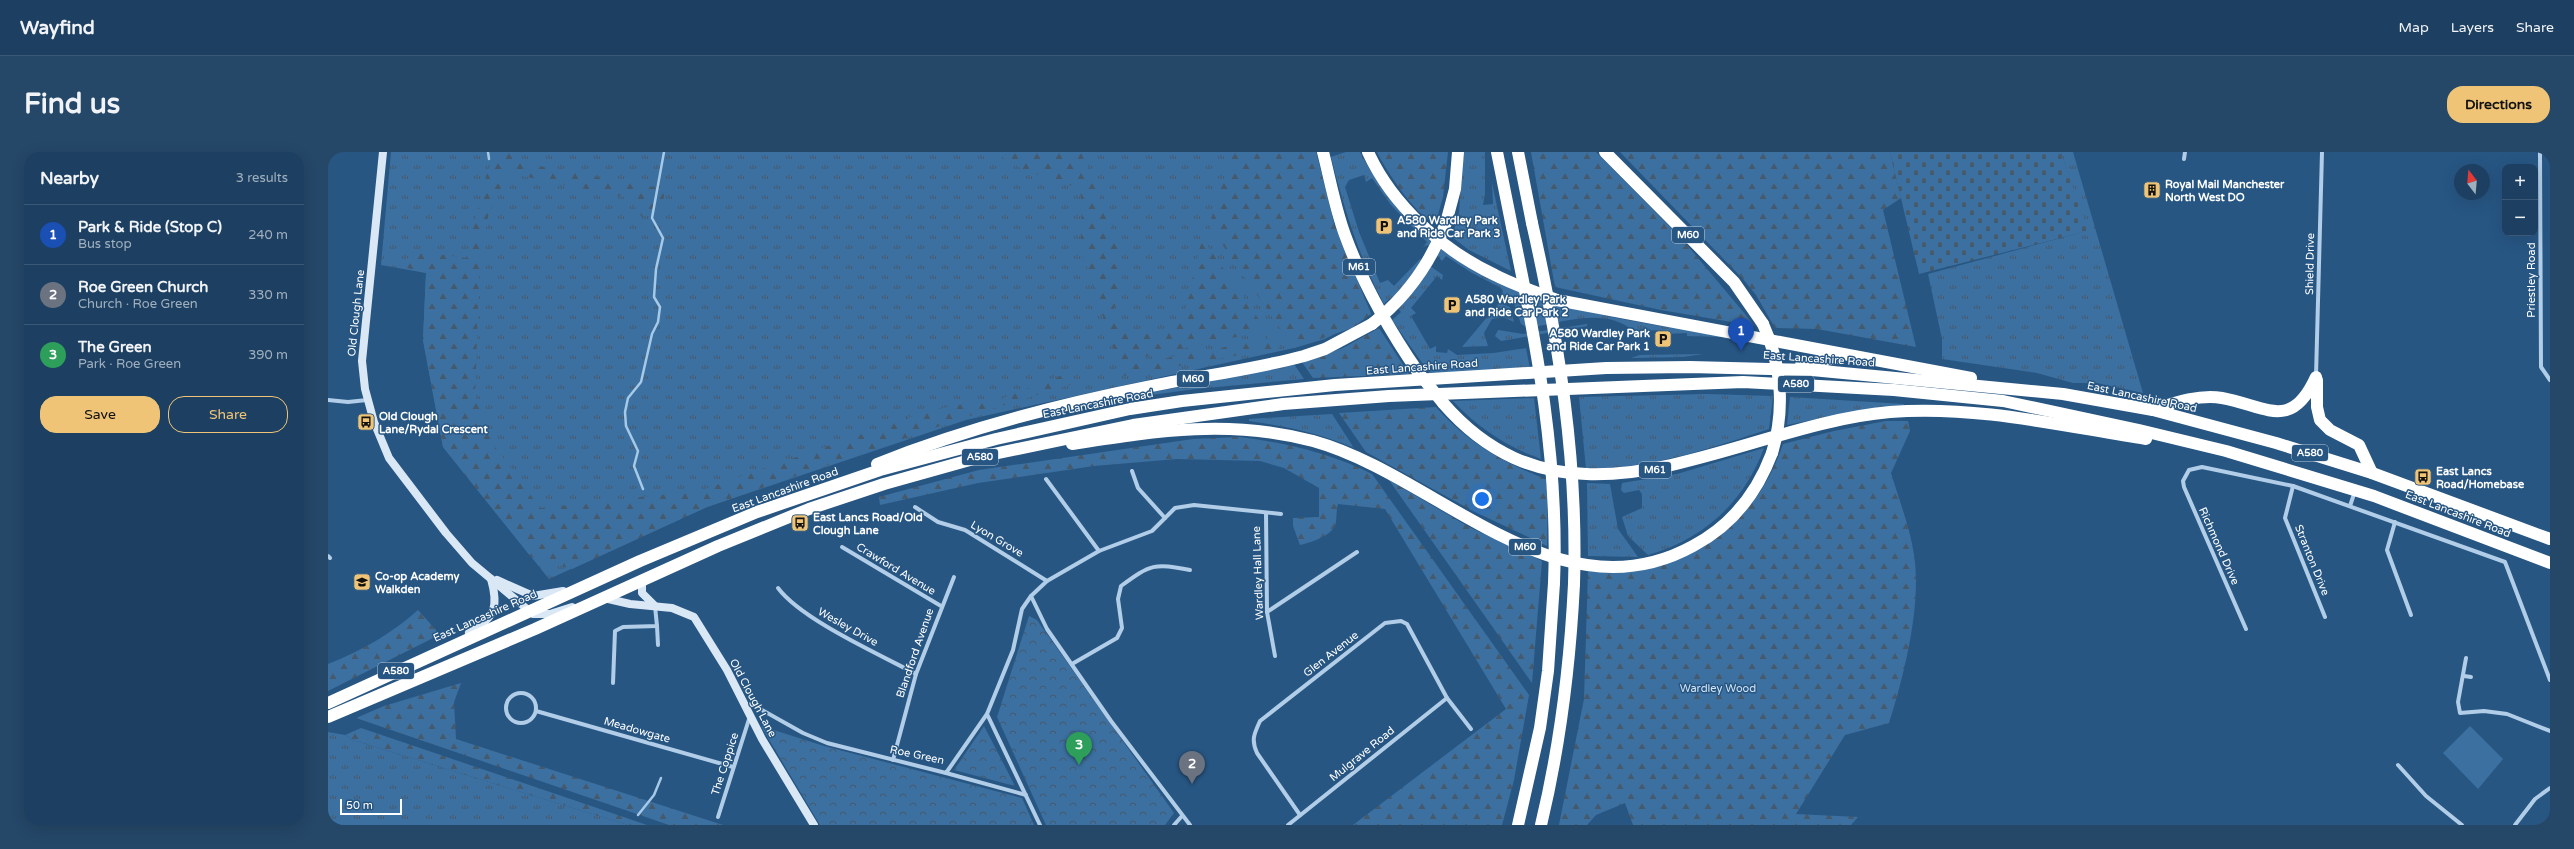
<!DOCTYPE html>
<meta charset="utf-8">
<style>
:root{--surface:#1d4062;--page:#254768;--text:#f1f3f6;--muted:#a0afbe;--line:#3b5977;--accent:#efc476}
body{margin:0;font-family:"Varela Round",sans-serif;background:var(--page);color:var(--text)}
.controls{position:absolute;right:12px;top:12px;display:grid;overflow:hidden;border-radius:8px;box-shadow:0 4px 16px #0002}
.controls button{width:36px;height:36px;display:grid;place-items:center;padding:0;border:0;border-bottom:1px solid var(--line);background:var(--surface);color:var(--text);font:20px sans-serif}
.compass{position:absolute;left:2126px;top:12px;width:36px;height:36px;border-radius:50%;background:var(--surface);box-shadow:0 4px 16px #0002;rotate:344deg}
.scale{position:absolute;left:12px;bottom:10px;width:62px;box-sizing:border-box;padding-left:4px;border:2px solid #fff;border-top:0;font-size:11px;line-height:14px;white-space:nowrap;color:#fff;-webkit-text-stroke:3px #275683;paint-order:stroke}
.you{position:absolute;left:1154px;top:347px;width:14px;height:14px;margin:-10px;border:3px solid #fff;border-radius:50%;background:#1a73e8;box-shadow:0 0 0 6px #1a73e833}
.badge{display:grid;place-items:center;width:26px;height:26px;border-radius:50%;background:var(--accent);color:#fff;font-size:13px;font-weight:700}
.pin{position:absolute;translate:-50% -33px;filter:drop-shadow(0 1px 2px #0008)}
.pin::after{content:'';position:absolute;top:21px;width:14px;height:12px;background:inherit;clip-path:polygon(0 0,100% 0,50% 100%)}
.list{margin:0;padding:0;list-style:none}
h2{display:flex;justify-content:space-between;align-items:center;height:52px;margin:0;padding:0 16px;font-size:17px}
h2 small{font-size:13px;font-weight:400;color:var(--muted)}
.list li{display:grid;grid-template-columns:26px 1fr auto;gap:12px;align-items:center;box-sizing:border-box;height:60px;padding:0 16px;border-top:1px solid var(--line)}
.list b{display:block;font-size:15px;white-space:nowrap}
.list p{margin:0;font-size:13px;white-space:nowrap;color:var(--muted)}
.list em{font-size:13px;font-style:normal;color:var(--muted)}
.actions{display:flex;gap:8px;padding:12px 16px}
.actions a{flex:1;padding:9px 0;border:1px solid var(--accent);border-radius:16px;text-align:center;font-size:14px;color:var(--accent)}
.actions .main{background:var(--accent);color:#111}
.map{position:relative;flex:none;width:2222px;height:673px;overflow:hidden;border-radius:16px}
header{display:flex;align-items:center;gap:24px;box-sizing:border-box;height:56px;padding:0 20px;background:var(--surface);border-bottom:1px solid var(--line)}
header strong{font-size:19px}
nav{display:flex;gap:22px;margin-inline-start:auto;font-size:14px}
.intro{display:flex;align-items:center;justify-content:space-between;box-sizing:border-box;height:96px;padding:0 24px}
h1{margin:0;font-size:28px}
.button{padding:10px 18px;border-radius:16px;background:var(--accent);color:#111;font-size:14px;font-weight:700}
main{display:flex;gap:24px;padding:0 24px}
aside{flex:1;background:var(--surface);border-radius:16px;box-shadow:0 4px 16px #0002}
.map>svg:first-child{display:block}
</style>
<header>
<strong>Wayfind</strong>
<nav><a>Map</a><a>Layers</a><a>Share</a></nav>
</header>
<div class="intro"><h1>Find us</h1><a class="button">Directions</a></div>
<main>
<aside>
<h2>Nearby<small>3 results</small></h2>
<ul class="list">
<li><span class="badge" style="background:#1a4fb4">1</span><div><b>Park &amp; Ride (Stop C)</b><p>Bus stop</p></div><em>240 m</em></li>
<li><span class="badge" style="background:#6b7280">2</span><div><b>Roe Green Church</b><p>Church · Roe Green</p></div><em>330 m</em></li>
<li><span class="badge" style="background:#2e9e5b">3</span><div><b>The Green</b><p>Park · Roe Green</p></div><em>390 m</em></li>
</ul>
<div class="actions"><a class="main">Save</a><a>Share</a></div>
</aside>
<div class="map">
<svg width="2222" height="673" viewBox="0 0 2222 673">
<defs>
<pattern id="grass-tufts" width="24" height="20" patternUnits="userSpaceOnUse"><rect width="24" height="20" fill="#3c70a0"/><path d="M3 7l-1-3M5 7V3M7 7l1-3M15 17l-1-3M17 17v-4M19 17l1-3" fill="none" stroke="#465a6e"/></pattern>
<pattern id="forest-firs" width="22" height="20" patternUnits="userSpaceOnUse"><rect width="22" height="20" fill="#3c70a0"/><path d="M5 1l3.5 6h-7zM16 11l3.5 6h-7z" fill="#465a6e"/></pattern>
<pattern id="cemetery-stones" width="16" height="16" patternUnits="userSpaceOnUse"><rect width="16" height="16" fill="#3c70a0"/><path d="M2 7V4a2 2 0 0 1 4 0v3zM10 15v-3a2 2 0 0 1 4 0v3z" fill="#465a6e"/></pattern>
<pattern id="park-crowns" width="20" height="18" patternUnits="userSpaceOnUse"><rect width="20" height="18" fill="#3c70a0"/><path d="M2 6a3 3 0 1 1 6 0M12 15a3 3 0 1 1 6 0" fill="none" stroke="#465a6e"/></pattern>
</defs>
<rect width="100%" height="100%" fill="#275683"/>
<!-- grass -->
<g fill="url(#grass-tufts)">
<path d="M63 0H988L1006 72 1043 162 997 187 966 196 638 268 379 355 221 427 115 295 95 188 98 121 53 113Z"/>
<path d="M1018 0H1032C1096 123 1207 153 1334 174 1344 175 1388 180 1392 185L1359 184V181L1336 182 1335 178 1305 179C1279 154 1231 171 1200 176L1193 172 1186 152 1173 145 1175 139 1173 136 1144 121 1118 104 1114 109 1100 93 1095 95 1099 90 1063 53 1044 26 1038 30 1036 23 1021 28 1017 35 1031 80 1052 131 1060 128 1066 134 1092 107 1115 123 1114 128 1109 124 1083 156 1088 161 1083 164 1102 197 1108 194V200L1119 201 1120 197 1129 203 1166 201 1198 196 1202 217 1102 222 1064 168 1073 160 1062 146 1056 152C1031 105 1016 56 1003 5Z"/>
<path d="M1135 0H1157V42L1155 53 1165 52 1164 31 1183 119 1141 98 1124 85 1131 60Z"/>
<path d="M1733 0H1745L1815 241 1769 231H1745L1709 221 1614 207V187L1600 122 1759 79Z"/>
<path d="M1171 151 1182 155 1186 170 1175 165 1164 167 1156 181 1160 194 1134 195Z"/>
<path d="M1259 172V174L1173 189 1167 184 1170 178 1195 182Z"/>
<path d="M1375 202 1355 205 1303 206 1312 203Z"/>
<path d="M966 212 976 227 867 237 780 249Z"/>
<path d="M1378 242 1445 244 1441 277C1376 298 1327 316 1258 317L1251 245Z"/>
<path d="M1462 245 1576 252V254L1538 257 1459 273Z"/>
<path d="M1206 246 1213 307C1179 295 1149 275 1125 249Z"/>
<path d="M1004 262 1026 296C992 281 958 274 921 269V267Z"/>
<path d="M1436 296C1416 350 1376 387 1320 403L1300 384 1294 365 1314 356V342L1311 338 1296 341 1293 338 1294 331 1349 322Z"/>
<path d="M1259 331 1282 332 1290 377 1310 405 1260 404Z"/>
<path d="M0 580 17 583 25 588 300 673H0Z"/>
</g>
<!-- forest -->
<g fill="url(#forest-firs)">
<path d="M167 0H191L190 7 211 14 337 37 334 58 314 65 301 46 180 21 161 61 152 103 147 244 168 296 212 356 371 339 600 259 635 252 666 250 742 220 747 231 638 265 379 355 244 417 203 405 115 295 95 188 98 121 57 110 82 106 95 100 138 106 158 24Z"/>
<path d="M666 0H753C769 40 793 85 794 129 794 138 790 147 786 156L793 171 804 184 833 180 855 167 874 86 932 169V180L790 210 754 101C750 79 757 58 751 36L698 19Z"/>
<path d="M904 0H988L1006 72 1043 162 1024 176 966 196 881 73Z"/>
<path d="M1049 0H1120L1115 45 1108 70C1092 71 1055 14 1049 0Z"/>
<path d="M1203 0H1268L1354 87 1427 174 1333 158 1227 135Z"/>
<path d="M1292 0H1562L1573 46 1555 58 1588 195 1489 177 1447 176 1428 143 1415 127Z"/>
<path d="M1051 176 1081 222 985 226 974 210 1015 196Z"/>
<path d="M942 178 951 196 795 224 792 215 939 187Z"/>
<path d="M1108 255C1140 291 1176 311 1220 328L1219 394 1143 358 1038 300 1011 261Z"/>
<path d="M1558 269H1580L1582 279 1563 321C1571 348 1582 375 1586 403 1594 452 1576 524 1561 571L1517 583 1468 662 1530 665 1523 673H1305L1297 651 1268 663 1259 673H1231L1256 547 1260 419C1351 428 1426 379 1455 292L1506 279Z"/>
<path d="M912 285C959 291 1002 301 1044 322L1201 543 1186 628 1174 673H1025L1178 557 1057 357 1010 352C1008 358 1009 368 1007 374 1002 384 982 391 972 393L965 374V366L991 365V336L956 316 932 309 849 307 766 314 650 331 552 353 551 345 651 318 865 287Z"/>
<path d="M1061 328 1141 375 1214 409 1204 531Z"/>
<path d="M90 458 108 478 109 484 0 539V512C33 499 63 482 90 458Z"/>
<path d="M133 531 126 550 128 587 395 673H341L28 566 56 554Z"/>
<path d="M33 576 319 673H300L25 588 17 583Z"/>
</g>
<!-- cemetery -->
<path fill="url(#cemetery-stones)" d="M1562 0H1733L1760 79 1591 122Z"/>
<!-- park -->
<g fill="url(#park-crowns)">
<path d="M701 464 709 468 846 661 837 673H718L669 565Z"/>
<path d="M433 574 496 594 694 646 706 673H492Z"/>
<path d="M656 574 687 634 626 618Z"/>
</g>
<!-- garden -->
<path fill="#3c70a0" d="M2142 574 2175 607 2150 637 2115 601Z"/>
<g fill="none" stroke-linecap="round" stroke-linejoin="round">
<!-- stream -->
<g stroke="#a5c9e7" stroke-width="2.5">
<path d="M160 0 161 7"/>
<path d="M315 337 306 314 310 299 298 274 297 260 300 246 313 230 324 182 330 170 332 155 326 145 328 117 335 86 324 66 336 0"/>
<path d="M310 663 326 643 333 626"/>
</g>
<!-- street -->
<g stroke="#b1cde7" stroke-width="4">
<path d="M2212 0 2213 215 2222 228"/>
<path d="M1856 7 1857 0"/>
<path d="M1988 224 1994 0"/>
<path d="M0 248 20 250 39 248"/>
<path d="M804 319 810 336 837 366"/>
<path d="M718 327 771 399"/>
<path d="M1965 334 1957 366 1997 465"/>
<path d="M2022 354 2027 339"/>
<path d="M587 355 610 370 637 378 719 429"/>
<path d="M938 361 939 460 947 504"/>
<path d="M2067 370 2059 398 2083 463"/>
<path d="M514 395 613 454"/>
<path d="M0 404 2 406"/>
<path d="M450 436C474 468 551 502 588 522"/>
<path d="M703 444 719 477 783 569 862 673"/>
<path d="M939 460 1029 400"/>
<path d="M329 474 330 493"/>
<path d="M1918 477 1856 335 1855 329 1861 318 1874 315 1965 334 2177 410 2222 528"/>
<path d="M2138 506 2130 550 2132 561 2156 559 2179 562 2222 579"/>
<path d="M744 512 789 486 794 476 790 447 793 434C823 412 826 411 862 418"/>
<path d="M2136 524 2143 525"/>
<path d="M285 531 287 479 295 475 329 474 327 454"/>
<circle cx="193" cy="556" r="15"/>
<path d="M418 556 425 553 475 581 499 591 618 621 659 562 685 498 694 457 703 444 719 429 771 399 824 379 847 356 866 353 953 362"/>
<path d="M208 559 405 615"/>
<path d="M659 562 712 673"/>
<path d="M565 608 588 522 626 425"/>
<path d="M2070 613 2098 644 2134 673"/>
<path d="M618 621 698 643"/>
<path d="M972 663 929 601C923 588 926 582 932 569L1057 471 1073 469 1079 472 1119 546 1143 577"/>
<path d="M390 665 422 564"/>
<path d="M846 673 854 664"/>
<path d="M960 673 1119 546"/>
<path d="M2187 673 2207 647 2222 636"/>
</g>
<!-- secondary -->
<g stroke="#dae8f6" stroke-width="8">
<path d="M55 0 34 209 37 237 46 270 61 306 118 381 144 411 205 462H222L244 455"/>
<path d="M318 427 314 432V441L327 454"/>
<path d="M169 428 205 444 235 439"/>
<path d="M276 446 302 452 344 456 366 465 399 518 434 587 486 673"/>
<path d="M141 481C167 466 171 455 163 427"/>
</g>
<!-- highway -->
<g stroke="#fff" stroke-width="12">
<path d="M995 0C1002 27 1007 56 1017 83 1035 132 1061 178 1090 220"/>
<path d="M1040 0C1064 53 1114 98 1167 123 1186 133 1208 140 1229 148L1643 226"/>
<path d="M1169 0 1184 75"/>
<path d="M1190 0 1204 71"/>
<path d="M1277 0 1406 130 1435 172"/>
<path d="M1118 71 1127 37 1130 0"/>
<path d="M1473 213 1512 205"/>
<path d="M1989 228V255L1992 268 2002 278 2031 293 2044 321"/>
<path d="M1115 251C1243 399 1409 273 1562 260 1647 253 1734 274 1818 287"/>
<path d="M1825 258C1846 251 1871 242 1894 246 1938 254 1963 280 1988 225"/>
<path d="M744 292C828 279 901 267 985 289 1109 323 1229 469 1365 394 1403 374 1429 341 1444 301"/>
<path d="M549 312C634 278 729 253 819 235 871 224 924 218 976 204L997 197 1044 172"/>
<path d="M0 551 312 409 429 360 552 318 668 287 802 257 854 249 1007 233 1278 216 1362 215 1484 218 1735 242 1825 258 1948 291 2044 321 2222 387"/>
<path d="M0 565 207 477 390 394 481 357 556 332 656 304 805 273 955 252 1061 244 1415 230 1566 238 1675 249 1811 278 1898 299 2046 344 2222 411"/>
<path d="M1190 673 1212 576 1220 519 1226 431"/>
<path d="M1213 673C1232 594 1242 513 1246 432"/>
</g>
<!-- highway-bridge -->
<g stroke="#fff" stroke-width="12">
<path d="M1204 71C1231 190 1250 309 1246 432"/>
<path d="M1184 75C1209 193 1231 310 1226 431"/>
<path d="M1044 172C1079 145 1102 112 1118 71"/>
<path d="M1435 172C1454 213 1457 258 1444 301"/>
<path d="M1090 220 1115 251"/>
</g>
</g>
<!-- icons -->
<defs>
<symbol id="building-square" viewBox="-11 -11 22 22"><rect x="-9" y="-9" width="18" height="18" rx="4" fill="#efc476" stroke="#275683"/><path d="M-4-6H4V6H1V3H-1V6H-4ZM-2.5-4.3h1.7v1.8h-1.7ZM.8-4.3h1.7v1.8H.8ZM-2.5-1h1.7V.8h-1.7ZM.8-1h1.7V.8H.8Z" fill="#111"/></symbol>
<symbol id="parking-square" viewBox="-11 -11 22 22"><rect x="-9" y="-9" width="18" height="18" rx="4" fill="#efc476" stroke="#275683"/><path d="M-3.5-5.5H1a3.5 3.5 0 0 1 0 7H-1V5.5H-3.5ZM-1-3.4V-.6H.8a1.4 1.4 0 0 0 0-2.8Z" fill="#111"/></symbol>
<symbol id="bus-square" viewBox="-11 -11 22 22"><rect x="-9" y="-9" width="18" height="18" rx="4" fill="#efc476" stroke="#275683"/><path d="M-5-6H5V4H4V6H2V4H-2V6H-4V4H-5ZM-3.5-4V0h7V-4ZM-3.5 1.2v1.5H-2V1.2ZM2 1.2v1.5H3.5V1.2Z" fill="#111"/></symbol>
<symbol id="school-square" viewBox="-11 -11 22 22"><rect x="-9" y="-9" width="18" height="18" rx="4" fill="#efc476" stroke="#275683"/><path d="M0-5L7-2L0 1L-7-2ZM-4 1L0 2.5L4 1V4Q0 6-4 4Z" fill="#111"/></symbol>
</defs>
<g fill-rule="evenodd">
<use href="#building-square" x="1814" y="28" width="20" height="20"/>
<use href="#parking-square" x="1046" y="64" width="20" height="20"/>
<use href="#parking-square" x="1114" y="143" width="20" height="20"/>
<use href="#parking-square" x="1325" y="177" width="20" height="20"/>
<use href="#bus-square" x="28" y="260" width="20" height="20"/>
<use href="#bus-square" x="2085" y="315" width="20" height="20"/>
<use href="#bus-square" x="462" y="361" width="20" height="20"/>
<use href="#school-square" x="24" y="420" width="20" height="20"/>
</g>
<g text-anchor="middle" dominant-baseline="central" stroke-width="3" stroke-linejoin="round" paint-order="stroke">
<!-- shield labels -->
<g fill="#275683" stroke="#beccda" stroke-width="1">
<rect x="1344" y="75" width="32" height="16" rx="3"/>
<rect x="1015" y="107" width="32" height="16" rx="3"/>
<rect x="849" y="219" width="32" height="16" rx="3"/>
<rect x="1450" y="224" width="36" height="16" rx="3"/>
<rect x="1964" y="293" width="36" height="16" rx="3"/>
<rect x="634" y="297" width="36" height="16" rx="3"/>
<rect x="1311" y="310" width="32" height="16" rx="3"/>
<rect x="1181" y="387" width="32" height="16" rx="3"/>
<rect x="50" y="511" width="36" height="16" rx="3"/>
</g>
<g font-size="10" font-weight="bold" fill="#fff">
<text x="1360" y="83">M60</text>
<text x="1031" y="115">M61</text>
<text x="865" y="227">M60</text>
<text x="1468" y="232">A580</text>
<text x="1982" y="301">A580</text>
<text x="652" y="305">A580</text>
<text x="1327" y="318">M61</text>
<text x="1197" y="395">M60</text>
<text x="68" y="519">A580</text>
</g>
<!-- poi labels -->
<g font-size="11" font-weight="bold" fill="#fff" stroke="#275683" text-anchor="start">
<text x="1837" y="32">Royal Mail Manchester<tspan x="1837" dy="13">North West DO</tspan></text>
<text x="1069" y="68">A580 Wardley Park<tspan x="1069" dy="13">and Ride Car Park 3</tspan></text>
<text x="1137" y="147">A580 Wardley Park<tspan x="1137" dy="13">and Ride Car Park 2</tspan></text>
<text x="1322" y="181" text-anchor="end">A580 Wardley Park<tspan x="1322" dy="13">and Ride Car Park 1</tspan></text>
<text x="51" y="264">Old Clough<tspan x="51" dy="13">Lane/Rydal Crescent</tspan></text>
<text x="2108" y="319">East Lancs<tspan x="2108" dy="13">Road/Homebase</tspan></text>
<text x="485" y="365">East Lancs Road/Old<tspan x="485" dy="13">Clough Lane</tspan></text>
<text x="47" y="424">Co-op Academy<tspan x="47" dy="13">Walkden</tspan></text>
</g>
<!-- street labels -->
<g font-size="11" fill="#fff" stroke="#275683">
<text transform="translate(1982 112) rotate(-89)">Shield Drive</text>
<text transform="translate(2203 128) rotate(-90)">Priestley Road</text>
<text transform="translate(28 161) rotate(-84)">Old Clough Lane</text>
<text transform="translate(1491 207) rotate(4)">East Lancashire Road</text>
<text transform="translate(1094 215) rotate(-4)">East Lancashire Road</text>
<text transform="translate(1814 245) rotate(12)">East Lancashire Road</text>
<text transform="translate(770 252) rotate(-11)">East Lancashire Road</text>
<text transform="translate(457 338) rotate(-20)">East Lancashire Road</text>
<text transform="translate(2130 362) rotate(21)">East Lancashire Road</text>
<text transform="translate(669 387) rotate(31)">Lyon Grove</text>
<text transform="translate(1891 394) rotate(66)">Richmond Drive</text>
<text transform="translate(1984 408) rotate(68)">Stranton Drive</text>
<text transform="translate(568 417) rotate(31)">Crawford Avenue</text>
<text transform="translate(930 421) rotate(-92)">Wardley Hall Lane</text>
<text transform="translate(157 464) rotate(-24)">East Lancashire Road</text>
<text transform="translate(520 475) rotate(29)">Wesley Drive</text>
<text transform="translate(587 501) rotate(-71)">Blandford Avenue</text>
<text transform="translate(1003 502) rotate(-38)">Glen Avenue</text>
<text transform="translate(425 546) rotate(62)">Old Clough Lane</text>
<text transform="translate(309 578) rotate(16)">Meadowgate</text>
<text transform="translate(1034 602) rotate(-39)">Mulgrave Road</text>
<text transform="translate(589 603) rotate(12)">Roe Green</text>
<text transform="translate(397 612) rotate(-72)">The Coppice</text>
</g>
<!-- park labels -->
<g font-size="11" fill="#d4e6f6" stroke="#275683">
<text x="1390" y="536">Wardley Wood</text>
</g>
</g>
</svg>
<div class="controls">
<button>+</button>
<button>−</button>
</div>
<svg class="compass" viewBox="-18 -18 36 36"><path d="M0-13l5 13h-10z" fill="#e53935"/><path d="M0 13l5-13h-10z" fill="#a0afbe"/></svg>
<div class="scale">50 m</div>
<div class="you"></div>
<div class="pin badge" style="left:1413px;top:199px;background:#1a4fb4">1</div>
<div class="pin badge" style="left:864px;top:632px;background:#6b7280">2</div>
<div class="pin badge" style="left:751px;top:613px;background:#2e9e5b">3</div>
</div>
</main>
